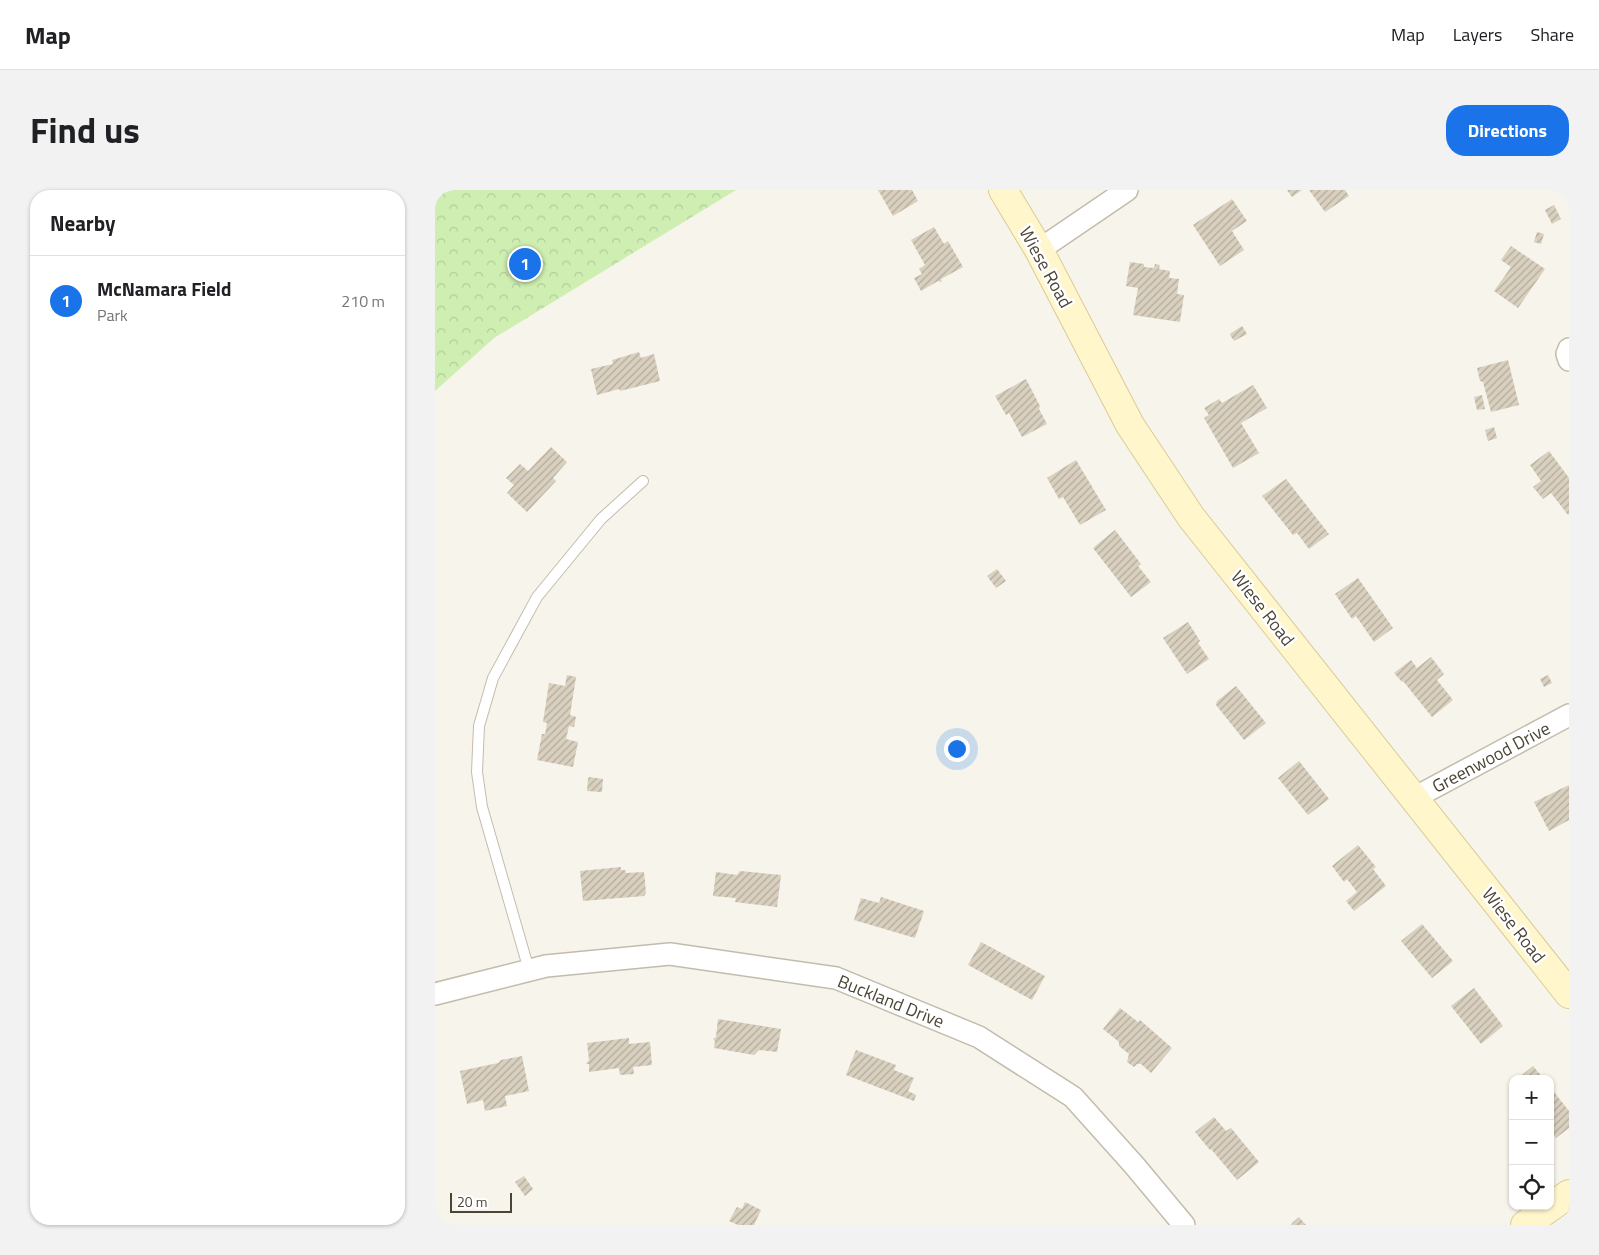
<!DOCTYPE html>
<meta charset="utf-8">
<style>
:root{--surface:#fff;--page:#f2f2f2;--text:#202124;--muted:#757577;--line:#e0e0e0;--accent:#1a73e8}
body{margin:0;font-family:"Titillium Web",sans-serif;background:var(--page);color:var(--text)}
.controls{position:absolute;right:15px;bottom:15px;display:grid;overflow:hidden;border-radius:10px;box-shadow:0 1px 4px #0004}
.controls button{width:45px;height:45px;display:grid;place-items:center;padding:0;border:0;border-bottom:1px solid var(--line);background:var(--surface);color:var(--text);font:25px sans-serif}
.scale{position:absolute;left:15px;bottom:12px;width:62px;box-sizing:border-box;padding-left:5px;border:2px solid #4c4537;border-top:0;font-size:14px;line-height:18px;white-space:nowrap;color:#4c4537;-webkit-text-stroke:4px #fff;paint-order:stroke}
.you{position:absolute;left:521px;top:558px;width:18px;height:18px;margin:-12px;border:4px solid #fff;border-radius:50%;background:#1a73e8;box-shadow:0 0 0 8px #1a73e833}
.badge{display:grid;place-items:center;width:32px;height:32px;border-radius:50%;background:var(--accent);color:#fff;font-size:16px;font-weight:700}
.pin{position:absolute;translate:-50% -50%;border:2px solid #fff;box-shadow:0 1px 5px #0006}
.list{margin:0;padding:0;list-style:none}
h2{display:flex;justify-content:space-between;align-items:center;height:65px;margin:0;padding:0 20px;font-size:21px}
h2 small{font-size:16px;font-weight:400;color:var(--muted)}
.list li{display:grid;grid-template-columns:32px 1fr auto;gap:15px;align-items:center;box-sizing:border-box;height:90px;padding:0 20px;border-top:1px solid var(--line)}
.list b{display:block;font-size:19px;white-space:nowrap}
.list p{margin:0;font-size:16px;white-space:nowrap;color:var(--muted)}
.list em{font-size:16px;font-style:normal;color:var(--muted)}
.icon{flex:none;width:28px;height:28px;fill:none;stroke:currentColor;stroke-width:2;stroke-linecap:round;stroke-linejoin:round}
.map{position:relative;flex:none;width:1134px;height:1035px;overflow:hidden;border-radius:20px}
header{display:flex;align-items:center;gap:30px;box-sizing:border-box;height:70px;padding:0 25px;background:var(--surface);border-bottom:1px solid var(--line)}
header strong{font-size:24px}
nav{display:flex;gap:28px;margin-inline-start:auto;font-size:18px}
.intro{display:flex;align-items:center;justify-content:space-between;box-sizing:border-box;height:120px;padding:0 30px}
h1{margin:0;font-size:35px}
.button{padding:12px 22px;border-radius:20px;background:var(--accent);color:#fff;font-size:18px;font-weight:700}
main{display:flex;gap:30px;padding:0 30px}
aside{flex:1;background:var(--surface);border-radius:20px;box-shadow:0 1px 4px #0004}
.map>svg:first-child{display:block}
</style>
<header>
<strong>Map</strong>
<nav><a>Map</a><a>Layers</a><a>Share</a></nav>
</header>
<div class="intro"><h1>Find us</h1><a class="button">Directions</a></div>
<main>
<aside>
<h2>Nearby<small></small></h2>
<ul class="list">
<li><span class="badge">1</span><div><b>McNamara Field</b><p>Park</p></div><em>210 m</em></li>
</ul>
</aside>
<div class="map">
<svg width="1134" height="1035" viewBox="0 0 1134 1035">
<defs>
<pattern id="forest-crowns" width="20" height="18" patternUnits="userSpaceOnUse" patternTransform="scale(1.25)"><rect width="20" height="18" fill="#cfeeb1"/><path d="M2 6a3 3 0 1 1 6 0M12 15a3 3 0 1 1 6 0" fill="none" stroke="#b3cd99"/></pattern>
<pattern id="building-hatch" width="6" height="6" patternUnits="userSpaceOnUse" patternTransform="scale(1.25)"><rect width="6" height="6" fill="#d9d0bf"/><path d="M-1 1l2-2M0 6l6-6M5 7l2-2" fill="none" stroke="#b2ab9c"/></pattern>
</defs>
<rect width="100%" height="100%" fill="#f6f4eb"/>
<!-- forest -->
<path fill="url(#forest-crowns)" d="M0 0H301L59 148 0 201Z"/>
<!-- building -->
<g fill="url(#building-hatch)">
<path d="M443 0H477L483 11 458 26Z"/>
<path d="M852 0H867L857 7Z"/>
<path d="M874 0H910L914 6 890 22Z"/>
<path d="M797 9 812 31 797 41 809 60 785 76 758 35Z"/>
<path d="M1119 15 1126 29 1117 34 1110 20Z"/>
<path d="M499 37 509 54 513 51 528 77 506 89 507 92 503 91 486 101 479 88 487 84 484 79 490 75 476 50Z"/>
<path d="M1102 42 1109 44 1106 54 1099 52Z"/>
<path d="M1076 56 1110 79 1083 118 1059 101 1076 77 1066 70Z"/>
<path d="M695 72 709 74V77L719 78 720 74 725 75 724 79 735 81 734 88 744 89 742 104 749 105 745 132 698 125 703 98 691 96Z"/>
<path d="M807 136 812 144 799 151 795 145 796 143Z"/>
<path d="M204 162 206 168 219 164 225 191 185 201 184 199 162 205 156 179 178 174 177 170Z"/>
<path d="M1073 170 1084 215 1056 222 1048 192 1045 191 1042 178Z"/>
<path d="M591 189 605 216 604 219 612 234 587 247 574 223 571 225 560 206Z"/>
<path d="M818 195 832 218 806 233 824 263 798 278 769 228 774 225 769 218 784 209 787 213Z"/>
<path d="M1047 205 1050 219 1042 220 1039 207Z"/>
<path d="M1059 237 1062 248 1053 251 1050 240Z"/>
<path d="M116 257 132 272 118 288 121 291 92 322 72 303 79 295 71 288 85 274 93 281Z"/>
<path d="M1114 261 1134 288V324L1133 325 1116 303 1108 309 1098 297 1106 291 1095 275Z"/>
<path d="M641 270 671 320 645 335 628 307 624 309 612 288Z"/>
<path d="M851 289 894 344 874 359 862 343 858 345 827 306Z"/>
<path d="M680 340 706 374 703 376 716 392 696 407 658 358Z"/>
<path d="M562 379 571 391 561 398 552 386Z"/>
<path d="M923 388 958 438 939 452 921 426 917 429 900 404Z"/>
<path d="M753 432 765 451 763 453 774 469 752 484 728 448Z"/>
<path d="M996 467 1009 484 1002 490 1018 510 997 527 968 491 967 492 959 483 976 470 982 478Z"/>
<path d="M132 485 141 487 135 525 141 527 139 537 134 536 131 549 143 552 138 577 102 570 107 544H110L112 533 108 532 114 493 130 496Z"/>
<path d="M1113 485 1117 493 1109 497 1105 489Z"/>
<path d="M801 496 831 533 809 550 781 515 782 511Z"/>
<path d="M864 571 894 609 873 625 843 588Z"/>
<path d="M154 587 168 589 167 602 152 601 153 589Z"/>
<path d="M1134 595V630L1114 641 1099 612Z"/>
<path d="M923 655 941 677 938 679 951 696 919 721 911 711 922 702 912 689 909 692 897 676Z"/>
<path d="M186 677V680H190L191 683 209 682 211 703 209 706 148 711 145 681Z"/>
<path d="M305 681 346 685 342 717 300 712 301 708 278 706 281 682 302 685Z"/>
<path d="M446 707 489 721 480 748 419 730 426 708 444 713Z"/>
<path d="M987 734 1018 771 997 788 966 751Z"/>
<path d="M546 752 610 786 597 810 533 775Z"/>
<path d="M1039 798 1068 836 1046 854 1016 816Z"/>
<path d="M685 818 703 832 705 830 737 858 716 883 706 874H702L699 877 692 872 694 864 684 856V852L668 839Z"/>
<path d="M283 829 346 839 342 862 324 860 319 865 279 858 280 851 278 849 281 847Z"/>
<path d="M194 848V854L215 852 217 875 198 877 199 884 185 885 184 878 154 882V874H151L154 870 152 853Z"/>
<path d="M421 860 461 875 459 880 479 888 473 901 481 905 479 911 411 885Z"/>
<path d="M87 866 94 901 70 906 72 916 50 921 48 910 32 914 25 881 63 873 66 870Z"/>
<path d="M1098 876 1109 889H1082Z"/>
<path d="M1115 897 1134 921V938L1121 948 1115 941Z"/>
<path d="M779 927 791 941 796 938 824 972 802 990 776 959 775 960 760 942Z"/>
<path d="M89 986 98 999 90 1006 80 992Z"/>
<path d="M310 1012 326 1020 319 1035H303L294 1031 302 1017 307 1019Z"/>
<path d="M864 1027 871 1035H856L857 1033Z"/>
</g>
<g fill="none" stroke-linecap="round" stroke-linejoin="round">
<defs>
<path id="lane" d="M94 780 47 617 42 582 44 536 58 488 102 407 166 329 208 291"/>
<g id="street">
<path d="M604 60 692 0"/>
<path d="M1134 159 1132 164 1134 170"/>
<path d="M979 608 1134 525"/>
<path d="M0 804 111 776 235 764 401 788 544 847 638 907 699 975 749 1035"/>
</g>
<g id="secondary">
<path d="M568 0 604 60 695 235 756 327 1134 804"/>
<path d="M1090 1035 1134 1004"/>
</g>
</defs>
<!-- lane casing -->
<use href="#lane" stroke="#c3bcac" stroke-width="12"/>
<!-- street casing -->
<use href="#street" stroke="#c3bcac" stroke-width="24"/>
<!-- secondary casing -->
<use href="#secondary" stroke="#dacc97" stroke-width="30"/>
<!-- lane -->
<use href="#lane" stroke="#fff" stroke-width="10"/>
<!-- street -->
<use href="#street" stroke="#fff" stroke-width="21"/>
<!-- secondary -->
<use href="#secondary" stroke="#fff6cc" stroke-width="28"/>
</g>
<g text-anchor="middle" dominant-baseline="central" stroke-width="5" stroke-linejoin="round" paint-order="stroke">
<!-- street labels -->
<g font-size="18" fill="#4c4537" stroke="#fff">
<text transform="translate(611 77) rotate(61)">Wiese Road</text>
<text transform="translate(828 418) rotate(52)">Wiese Road</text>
<text transform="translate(1056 567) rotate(-28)">Greenwood Drive</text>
<text transform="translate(1079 735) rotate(52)">Wiese Road</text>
<text transform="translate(456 811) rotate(22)">Buckland Drive</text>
</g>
</g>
</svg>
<div class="controls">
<button>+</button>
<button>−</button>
<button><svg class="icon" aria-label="locate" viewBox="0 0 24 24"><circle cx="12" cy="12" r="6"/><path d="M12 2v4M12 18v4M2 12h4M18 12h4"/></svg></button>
</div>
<div class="scale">20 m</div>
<div class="you"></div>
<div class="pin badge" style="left:90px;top:74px">1</div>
</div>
</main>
